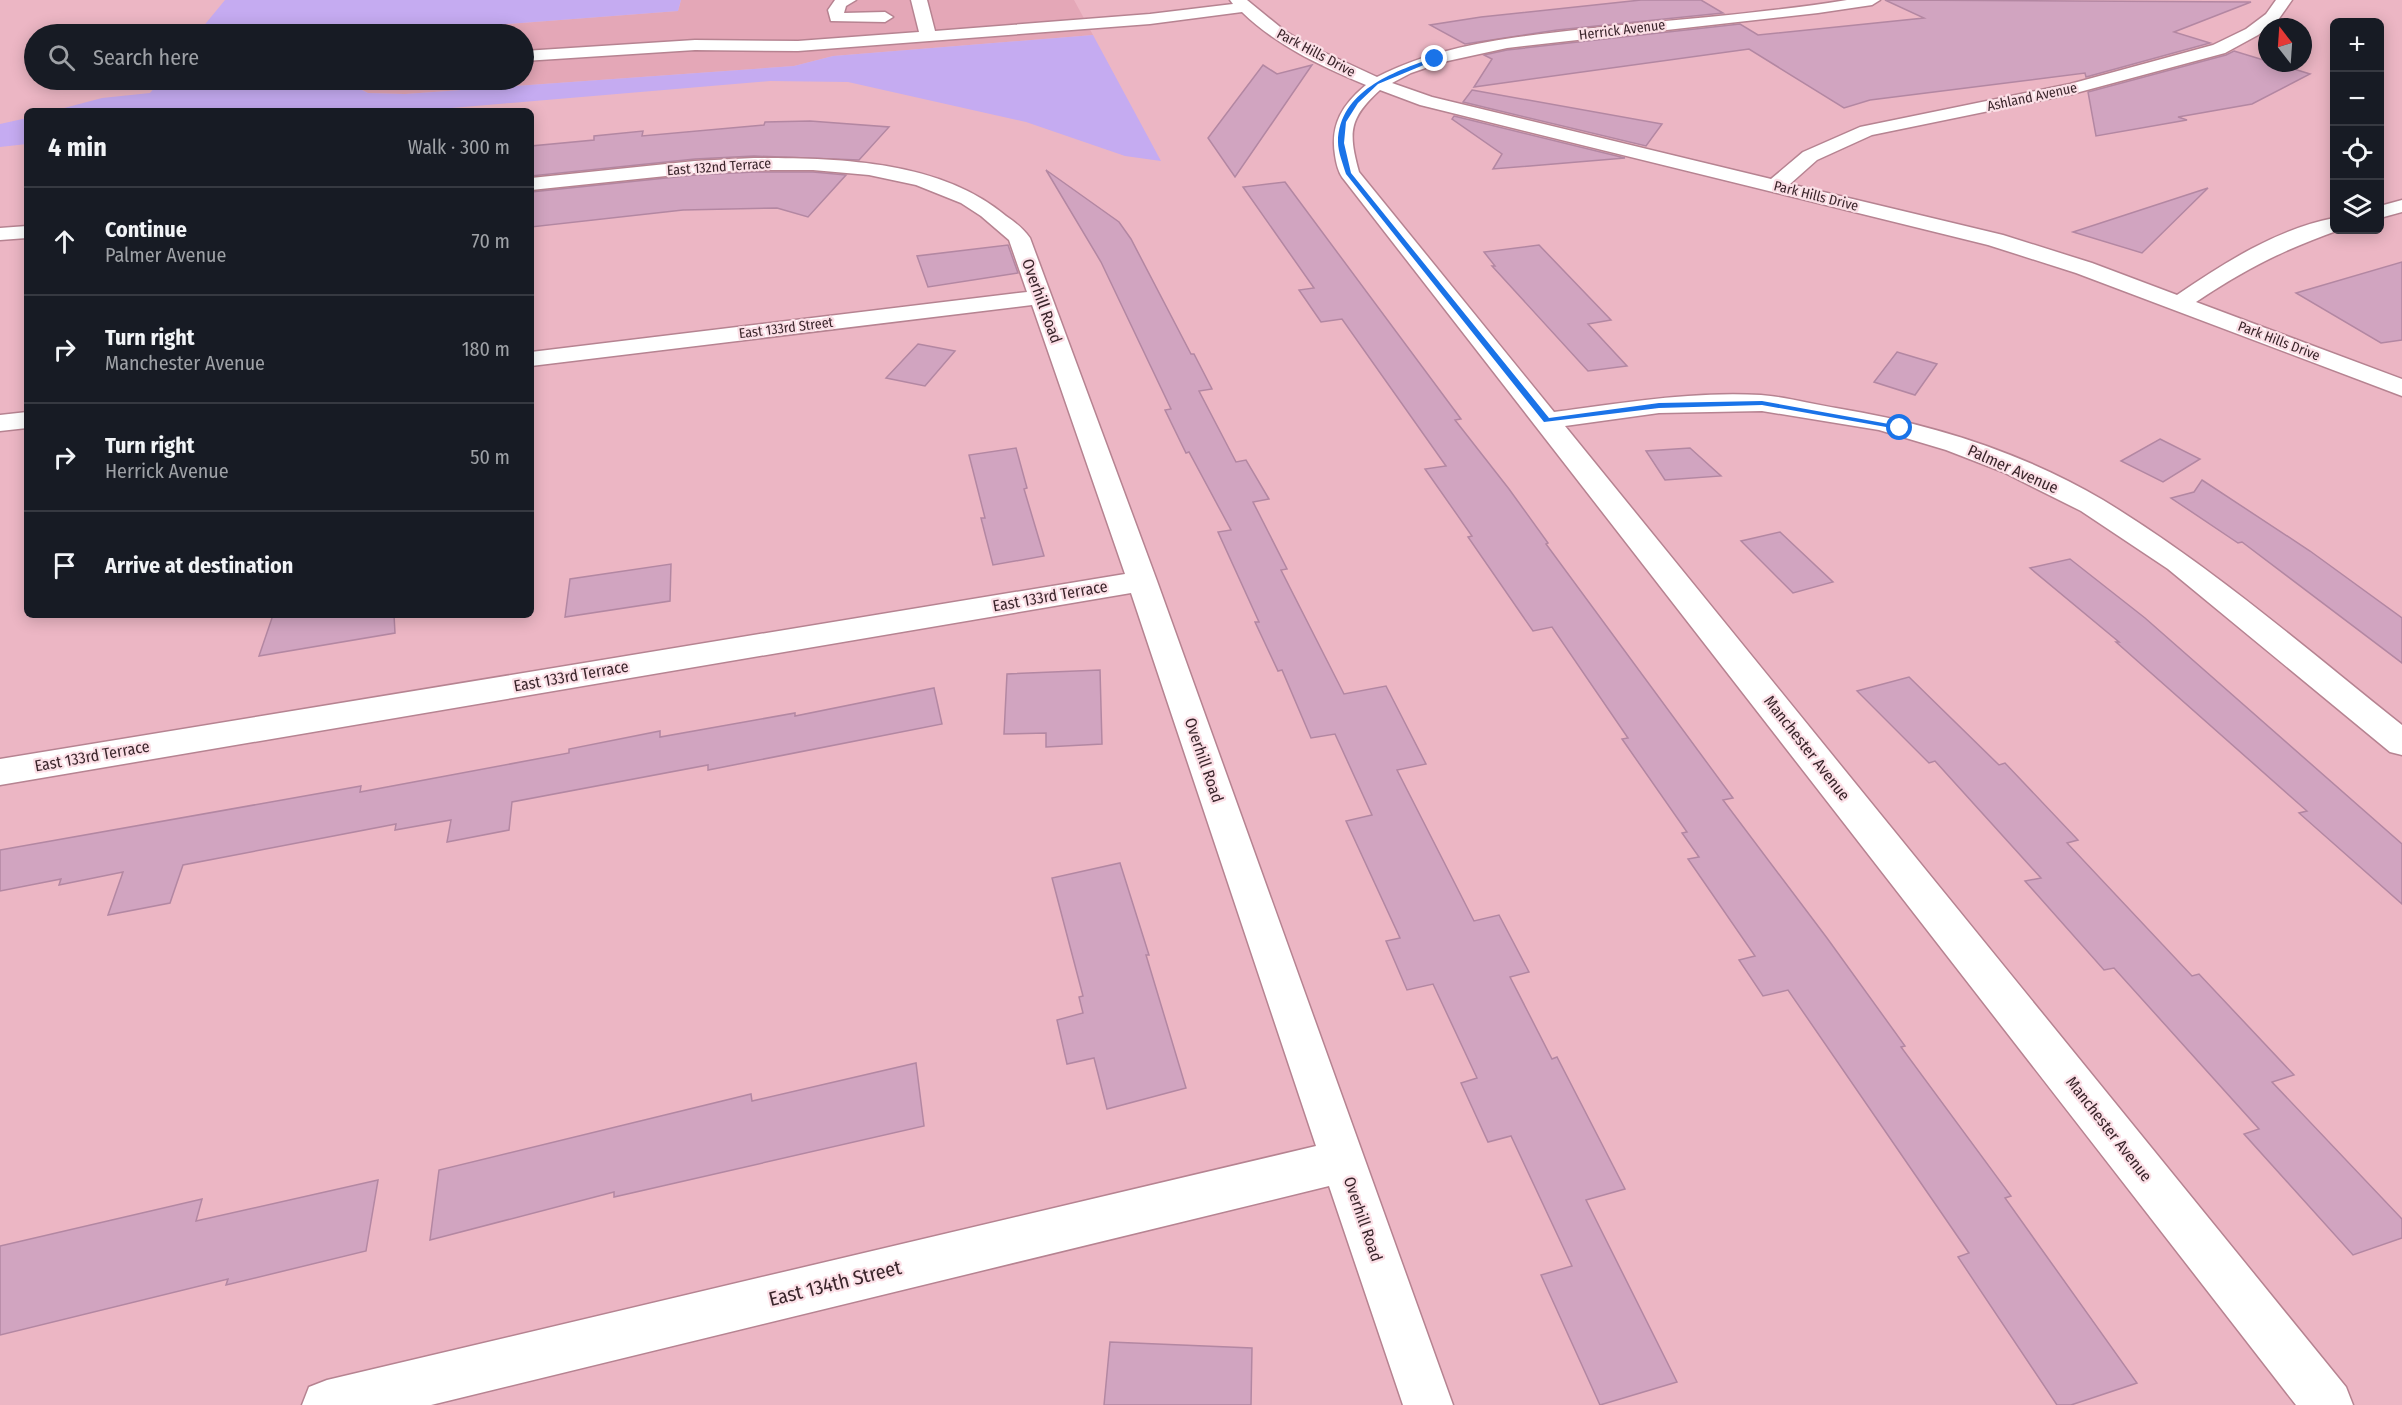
<!DOCTYPE html>
<meta charset="utf-8">
<style>
:root{--surface:#171b24;--page:#242831;--text:#f1f3f6;--muted:#9ea1a6;--line:#363941}
body{margin:0;font-family:"Fira Sans Condensed",sans-serif;background:var(--page);color:var(--text)}
.controls{position:absolute;right:18px;top:18px;display:grid;overflow:hidden;border-radius:9px;box-shadow:0 3px 15px #0003}
.controls button{width:54px;height:54px;display:grid;place-items:center;padding:0;border:0;border-bottom:2px solid var(--line);background:var(--surface);color:var(--text);font:30px sans-serif}
.compass{position:absolute;left:2258px;top:18px;width:54px;height:54px;border-radius:50%;background:var(--surface);box-shadow:0 3px 15px #0003;rotate:343deg}
.stop{position:absolute;width:18px;height:18px;margin:-14px;border:4px solid #1a73e8;border-radius:50%;background:#fff}
.stop.end{background:#1a73e8;border-color:#fff;box-shadow:0 2px 6px #0008}
.list{margin:0;padding:0;list-style:none}
h2{display:flex;justify-content:space-between;align-items:center;height:78px;margin:0;padding:0 24px;font-size:26px}
h2 small{font-size:20px;font-weight:400;color:var(--muted)}
.list li{display:grid;grid-template-columns:39px 1fr auto;gap:18px;align-items:center;box-sizing:border-box;height:108px;padding:0 24px;border-top:2px solid var(--line)}
.list b{display:block;font-size:22px;white-space:nowrap}
.list p{margin:0;font-size:20px;white-space:nowrap;color:var(--muted)}
.list em{font-size:20px;font-style:normal;color:var(--muted)}
.icon{flex:none;width:33px;height:33px;fill:none;stroke:currentColor;stroke-width:2;stroke-linecap:round;stroke-linejoin:round}
.map{position:relative;flex:none;width:2402px;height:1405px;overflow:hidden}
.search{position:absolute;background:var(--surface);box-shadow:0 3px 15px #0003;left:24px;top:24px;width:510px;height:66px;display:flex;align-items:center;gap:15px;box-sizing:border-box;padding:0 21px;border-radius:33px;color:var(--muted);font-size:22px}
.panel{position:absolute;background:var(--surface);box-shadow:0 3px 15px #0003;left:24px;top:108px;width:510px;height:510px;border-radius:9px}
.map>svg:first-child{display:block}
</style>
<div class="map">
<svg width="2402" height="1405" viewBox="0 0 2402 1405">
<rect width="100%" height="100%" fill="#ecb6c4"/>
<!-- built -->
<path fill="#e4a7b7" d="M681 0H1074L1093 35 833 56 794 66 405 94 368 93 350 83 355 80H524V34H400L401 32 678 11Z"/>
<!-- green -->
<g fill="#c5abf1">
<path d="M225 0H681L678 11 401 32 400 34H197Z"/>
<path d="M1093 35 1161 161 1125 156 1026 122 848 82 770 81 417 111H53L102 98 150 93 161 80H355L350 84 368 93 405 94 794 66 833 56Z"/>
<path d="M27 118V144L0 147V124Z"/>
</g>
<!-- building -->
<g fill="#d1a4c0" stroke="#b387a2" stroke-width="1.5">
<path d="M1641 0H1701L1723 13 1557 30 1465 44 1430 25 1481 17Z"/>
<path d="M1885 0 2251 2 2174 32 2210 43 2086 77 2085 73 1870 100 1844 108 1749 49 1474 87 1492 59 1484 55 1507 50 1740 24 1758 35 1924 18Z"/>
<path d="M2234 51 2267 61V63H2275L2310 74 2252 104 2178 117 2187 120 2096 136 2088 92 2226 55Z"/>
<path d="M1263 65 1277 74 1312 65 1235 177 1208 138Z"/>
<path d="M1472 90 1662 124 1646 146 1463 102Z"/>
<path d="M1454 116 1625 158 1493 169 1502 154 1452 119Z"/>
<path d="M810 121 889 127 859 160 754 156 695 159 531 176V146L594 140V136L643 131 642 136 764 125 765 122Z"/>
<path d="M1046 170 1119 222 1131 239 1191 354H1194L1212 389 1199 391 1236 462 1246 460 1269 499 1253 502 1287 569 1281 570 1344 694 1386 686 1426 764 1397 770 1474 921 1499 915 1529 972 1510 977 1552 1059 1557 1057 1625 1189 1586 1200 1677 1382 1600 1405 1541 1275 1572 1266 1511 1136 1488 1142 1461 1083 1477 1078 1433 984 1407 990 1386 941 1400 938 1346 821 1372 815 1335 734 1311 738 1282 670 1278 671 1255 622H1259L1218 532 1231 530 1189 452 1186 453 1165 410 1171 409 1101 262Z"/>
<path d="M754 172H813L846 175 808 217 777 208 683 210 531 227V192L695 175Z"/>
<path d="M1285 182 1461 419 1455 420 1509 489 1548 543 1546 544 1733 798 1723 800 1827 938 1905 1046 1901 1047 2011 1196 2005 1198 2137 1383 2071 1405H2057L1958 1257 1969 1253 1788 990 1763 996 1739 960 1755 956 1688 859 1699 857 1682 833 1687 832 1622 739 1628 738 1552 627 1533 631 1468 537 1472 536 1425 469 1446 466 1342 319 1321 322 1299 290 1314 288 1243 187Z"/>
<path d="M2208 188 2142 253 2073 232Z"/>
<path d="M1008 245 1018 273 928 287 917 256Z"/>
<path d="M1539 245 1611 320 1588 324 1627 366 1588 371 1492 266H1495L1484 252Z"/>
<path d="M2402 262V340L2381 343 2296 293Z"/>
<path d="M918 344 955 351 925 386 886 378Z"/>
<path d="M1897 352 1937 364 1915 395 1874 382Z"/>
<path d="M2160 439 2200 459 2163 482 2121 461Z"/>
<path d="M1016 448 1027 488 1024 489 1044 556 993 565 981 518H985L969 455Z"/>
<path d="M1690 448 1721 476 1665 480 1646 451Z"/>
<path d="M2202 480 2310 551 2402 618V663L2242 542 2238 543 2171 498 2194 492Z"/>
<path d="M1780 532 1833 582 1793 593 1741 541Z"/>
<path d="M2070 559 2145 618 2402 844V904L2299 813 2307 811 2116 642H2119L2030 568Z"/>
<path d="M671 564 670 601 565 617 570 579Z"/>
<path d="M273 615H394L395 633 259 656Z"/>
<path d="M1100 670 1102 744 1046 747V733L1004 734 1007 674Z"/>
<path d="M1909 677 1999 765 2005 763 2078 840 2067 843 2192 976 2199 974 2294 1075 2272 1082 2402 1219V1238L2353 1255 2244 1134 2259 1129 2114 968 2104 970 2025 881 2041 878 1935 761 1929 763 1857 691Z"/>
<path d="M934 688 942 724 708 770V765L512 802 509 830 447 842 451 820 395 830 396 824 183 865 170 903 108 915 123 872 59 885 61 879 0 891V850L361 786 360 792 569 753V749L660 731V737L795 713V716Z"/>
<path d="M1120 863 1149 955H1146L1186 1088 1107 1109 1094 1058 1067 1064 1057 1020 1083 1013 1079 997 1083 996 1052 878Z"/>
<path d="M916 1063 924 1126 614 1197V1192L430 1240 439 1170 751 1094 752 1101Z"/>
<path d="M378 1180 366 1251 226 1285 228 1279 0 1335V1246L202 1199 196 1221Z"/>
<path d="M1110 1342 1252 1348 1251 1405H1104Z"/>
</g>
<g fill="none" stroke-linecap="round" stroke-linejoin="round">
<defs>
<g id="minor">
<path d="M835 0H856L846 6 844 13 885 12 893 17 885 22 831 21 828 10Z"/>
<path d="M911 0H927L935 31 1150 14 1233 4 1230 0H1247L1285 31 1308 45 1377 77C1441 44 1514 37 1584 29 1671 20 1760 14 1847 0H1880L1872 5 1818 13 1507 48 1443 62 1411 73 1392 83 1432 97 1771 179 1803 152 1860 127 2070 84 2213 45 2246 29 2266 14 2276 0H2292L2278 20 2258 35 2225 53 2072 94 1872 135 1817 160 1790 184 2003 235 2092 263 2177 295C2224 263 2277 229 2334 218V230H2339C2283 250 2245 269 2196 302L2402 379V396L2076 273 1988 245 1420 105 1380 90C1349 118 1348 132 1359 172L1554 412C1622 403 1692 391 1761 395 1786 397 1811 404 1836 408 1928 423 2022 452 2103 500 2210 565 2304 647 2402 725V755L2390 752 2168 569 2081 511 2003 472 1946 450 1879 430 1762 411 1659 413 1565 426 2346 1387 2353 1405H2296L1342 177C1338 171 1336 162 1335 155 1330 124 1343 104 1366 85 1321 66 1277 46 1242 12L1150 24 798 51 695 50 524 61V51L695 40 798 41 919 32Z"/>
<path d="M754 158C837 158 940 160 1006 216 1015 222 1024 229 1030 238L1157 581 1453 1405H1403L1329 1186 431 1405H302L309 1387 327 1380 1316 1146 1131 593 0 785V759L1125 574 1032 305 531 366V352L1027 292 1009 240 981 216 961 203 916 185 869 175 813 170H754L695 173 531 190V178L695 161Z"/>
<path d="M2402 200V212L2380 218V206Z"/>
<path d="M27 226V238L0 240V228Z"/>
<path d="M27 412V428L0 431V415Z"/>
</g>
</defs>
<!-- minor casing -->
<use href="#minor" stroke="#b68391" stroke-width="3"/>
<!-- minor -->
<use href="#minor" fill="#fff" fill-rule="evenodd"/>
</g>
<!-- route -->
<path fill="#1a73e8" d="M1433 58 1438 59 1378 84 1358 103 1346 122 1344 143 1351 173 1549 418 1659 403 1762 401 1900 426 1904 428 1903 430 1762 405 1659 408 1544 422 1346 174C1343 164 1338 152 1338 142 1339 91 1393 72 1433 58Z"/>
<g text-anchor="middle" dominant-baseline="central" stroke-width="4.5" stroke-linejoin="round" paint-order="stroke">
<!-- far-street labels -->
<g font-size="14" fill="#3a252b" stroke="#fbdfe6">
<text transform="translate(1622 30) rotate(-7)">Herrick Avenue</text>
<text transform="translate(1316 53) rotate(28)">Park Hills Drive</text>
<text transform="translate(2032 97) rotate(-12)">Ashland Avenue</text>
<text transform="translate(719 167) rotate(-4)">East 132nd Terrace</text>
<text transform="translate(1816 196) rotate(14)">Park Hills Drive</text>
<text transform="translate(786 328) rotate(-7)">East 133rd Street</text>
<text transform="translate(2279 341) rotate(21)">Park Hills Drive</text>
</g>
<!-- street labels -->
<g font-size="16" fill="#3a252b" stroke="#fbdfe6">
<text transform="translate(1042 301) rotate(70)">Overhill Road</text>
<text transform="translate(2013 469) rotate(24)">Palmer Avenue</text>
<text transform="translate(1050 596) rotate(-10)">East 133rd Terrace</text>
<text transform="translate(571 676) rotate(-10)">East 133rd Terrace</text>
<text transform="translate(1807 748) rotate(52)">Manchester Avenue</text>
<text transform="translate(92 756) rotate(-10)">East 133rd Terrace</text>
<text transform="translate(1204 760) rotate(71)">Overhill Road</text>
<text transform="translate(2109 1129) rotate(52)">Manchester Avenue</text>
<text transform="translate(1363 1219) rotate(71)">Overhill Road</text>
</g>
<!-- near-street labels -->
<g font-size="20" fill="#3a252b" stroke="#fbdfe6">
<text transform="translate(835 1283) rotate(-14)">East 134th Street</text>
</g>
</g>
</svg>
<div class="controls">
<button>+</button>
<button>−</button>
<button><svg class="icon" aria-label="locate" viewBox="0 0 24 24"><circle cx="12" cy="12" r="6"/><path d="M12 2v4M12 18v4M2 12h4M18 12h4"/></svg></button>
<button><svg class="icon" aria-label="layers" viewBox="0 0 24 24"><path d="M12 4l9 5-9 5-9-5zM3 14l9 5 9-5"/></svg></button>
</div>
<svg class="compass" viewBox="-18 -18 36 36"><path d="M0-13l5 13h-10z" fill="#e53935"/><path d="M0 13l5-13h-10z" fill="#9ea1a6"/></svg>
<div class="stop" style="left:1900px;top:428px"></div>
<div class="stop end" style="left:1435px;top:59px"></div>
<div class="search"><svg class="icon" aria-label="search" viewBox="0 0 24 24"><circle cx="10" cy="10" r="6"/><path d="M15 15l6 6"/></svg>Search here</div>
<section class="panel">
<h2>4 min<small>Walk · 300 m</small></h2>
<ul class="list">
<li><svg class="icon" aria-label="ahead" viewBox="0 0 24 24"><path d="M12 20V5M6 11l6-6 6 6"/></svg><div><b>Continue</b><p>Palmer Avenue</p></div><em>70 m</em></li>
<li><svg class="icon" aria-label="right" viewBox="0 0 24 24"><path d="M7 20v-9h11M14 6l5 5-5 5"/></svg><div><b>Turn right</b><p>Manchester Avenue</p></div><em>180 m</em></li>
<li><svg class="icon" aria-label="right" viewBox="0 0 24 24"><path d="M7 20v-9h11M14 6l5 5-5 5"/></svg><div><b>Turn right</b><p>Herrick Avenue</p></div><em>50 m</em></li>
<li><svg class="icon" aria-label="arrive" viewBox="0 0 24 24"><path d="M6 21V4h12l-3 4 3 4H6"/></svg><div><b>Arrive at destination</b></div></li>
</ul>
</section>
</div>
